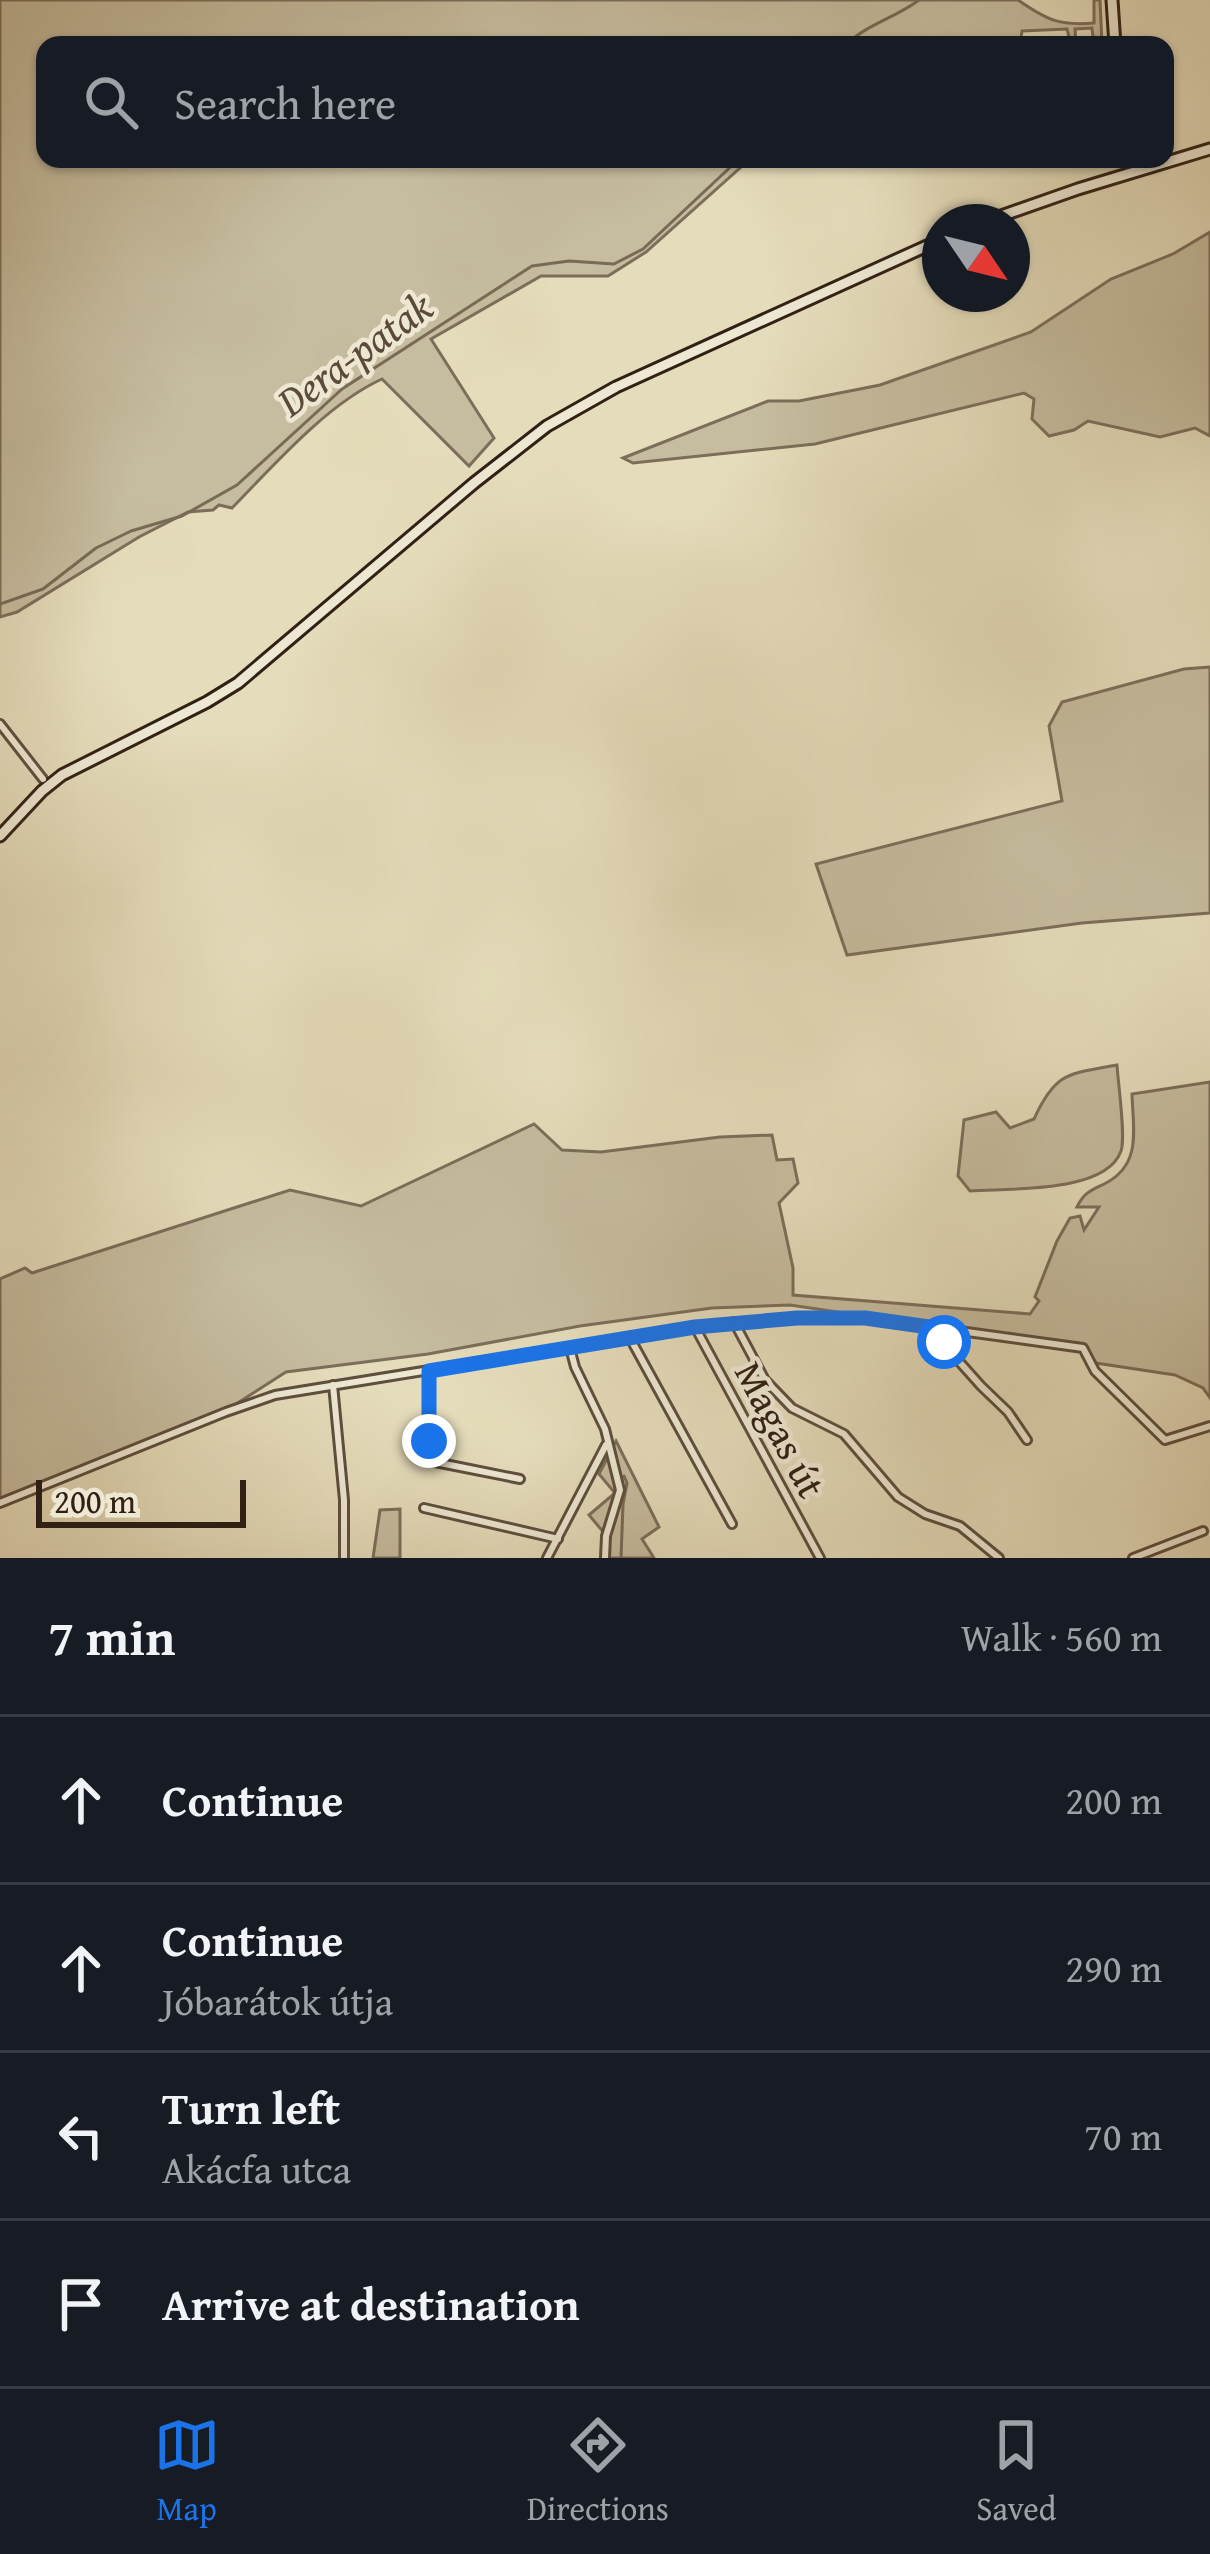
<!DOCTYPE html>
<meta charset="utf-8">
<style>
:root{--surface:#171b24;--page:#242831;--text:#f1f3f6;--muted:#9ea1a6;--line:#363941;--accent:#1a73e8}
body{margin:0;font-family:"Gentium Book Plus",serif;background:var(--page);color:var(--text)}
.compass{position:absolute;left:922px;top:204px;width:108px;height:108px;border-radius:50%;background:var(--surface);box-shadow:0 3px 9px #0004;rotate:125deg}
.scale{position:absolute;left:36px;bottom:30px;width:210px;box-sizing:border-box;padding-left:12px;border:6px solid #312014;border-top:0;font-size:33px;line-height:42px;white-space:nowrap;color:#312014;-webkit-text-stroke:9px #eee8d3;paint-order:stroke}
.stop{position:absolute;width:36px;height:36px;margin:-27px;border:9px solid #1a73e8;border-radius:50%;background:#fff}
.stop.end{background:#1a73e8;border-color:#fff;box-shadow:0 3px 12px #0008}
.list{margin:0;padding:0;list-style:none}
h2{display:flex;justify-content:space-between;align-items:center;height:156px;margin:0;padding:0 48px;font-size:51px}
h2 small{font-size:39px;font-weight:400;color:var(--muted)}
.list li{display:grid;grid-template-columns:78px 1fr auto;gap:36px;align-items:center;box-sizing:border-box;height:168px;padding:0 48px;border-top:3px solid var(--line)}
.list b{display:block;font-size:45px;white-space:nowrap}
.list p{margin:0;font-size:39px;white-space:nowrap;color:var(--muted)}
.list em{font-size:39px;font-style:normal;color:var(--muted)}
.icon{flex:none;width:66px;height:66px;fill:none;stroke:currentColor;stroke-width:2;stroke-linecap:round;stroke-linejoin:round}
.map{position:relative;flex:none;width:1210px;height:1558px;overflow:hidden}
.search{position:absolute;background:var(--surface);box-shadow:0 3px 9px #0004;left:36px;right:36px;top:36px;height:132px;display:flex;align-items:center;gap:30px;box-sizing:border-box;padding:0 42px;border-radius:24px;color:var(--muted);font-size:45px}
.sheet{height:828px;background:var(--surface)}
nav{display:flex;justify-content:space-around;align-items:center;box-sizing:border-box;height:168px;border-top:3px solid var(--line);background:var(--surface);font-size:33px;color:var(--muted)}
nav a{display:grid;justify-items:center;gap:6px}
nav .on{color:var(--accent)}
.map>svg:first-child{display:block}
</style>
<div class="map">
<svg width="1210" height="1558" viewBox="0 0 1210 1558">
<rect width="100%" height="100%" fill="#e5dcbb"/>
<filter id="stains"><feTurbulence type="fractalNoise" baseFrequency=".00167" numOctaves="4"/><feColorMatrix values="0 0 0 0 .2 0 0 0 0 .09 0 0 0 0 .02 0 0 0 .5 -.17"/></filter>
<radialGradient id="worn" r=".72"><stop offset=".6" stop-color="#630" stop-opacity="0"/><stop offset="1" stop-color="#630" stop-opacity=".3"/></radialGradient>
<!-- green -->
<g fill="#c6bc9f" stroke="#7c6e5a" stroke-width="3">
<path d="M0 0H1018C1047 20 1059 26 1094 23V0H1100L1102 45H1094L1092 28 1075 29 1076 45H1071L1067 29 1022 31 1020 45H45V159H750L646 252 608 276H541L431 339 494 438 469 466 382 379C327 404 274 465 232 508L219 505 213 510 188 512 139 537 17 612 0 617Z"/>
<path d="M1210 232V436L1195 428 1160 437 1088 421 1074 430 1049 436 1032 419 1034 399 1024 393 815 444 633 463 623 458 768 401H799L880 385 1031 332 1111 279 1173 254Z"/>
<path d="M1210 667V913L1082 923 847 955 816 864 1062 801 1049 726 1062 702 1184 669Z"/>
<path d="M1117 1065C1118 1083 1126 1137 1121 1151 1106 1194 1007 1188 970 1191L958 1176 964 1120 996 1112 1010 1128 1034 1119C1056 1071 1069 1074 1117 1065Z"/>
<path d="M1210 1082V1398L1203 1388 1175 1375 1096 1363 1083 1348 790 1305 712 1308 580 1326 428 1354 286 1372 225 1411 0 1501V1279L25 1268 32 1273 290 1190 361 1206 534 1124 562 1150 601 1152 720 1137 772 1135 777 1160 793 1159 798 1183 779 1203 793 1268V1295L1030 1314 1039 1301 1035 1297 1057 1241 1070 1218 1080 1216 1084 1230 1099 1207H1077C1084 1192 1092 1190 1106 1183 1142 1164 1133 1129 1132 1094Z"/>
<path d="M616 1441 659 1527 642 1539 654 1558H604L605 1534 589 1515 615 1493 599 1474Z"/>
<path d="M400 1509V1558H373L380 1510Z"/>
</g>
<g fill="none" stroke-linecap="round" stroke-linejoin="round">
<!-- stream -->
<g stroke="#786a56" stroke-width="3">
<path d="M846 45C865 25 897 17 919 0"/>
<path d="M0 604 43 589 96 548 131 531 182 516 237 485 342 389 532 266 569 261 614 264 643 249 739 159"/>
<path d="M621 1558 623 1504 627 1483 624 1476"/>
</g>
<defs>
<g id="minor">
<path d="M0 724 43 779"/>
<path d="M734 1322 765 1380 792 1408 844 1434 898 1497 925 1514 960 1526 999 1558"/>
<path d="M695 1327 820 1558"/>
<path d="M931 1330 981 1386 1008 1412 1027 1440"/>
<path d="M630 1338 732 1524"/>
<path d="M570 1348 575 1367 605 1429 620 1490 606 1536 605 1558"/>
<path d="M429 1371 430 1461 520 1479"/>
<path d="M333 1385 344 1500V1558"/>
<path d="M0 1503 226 1412 275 1395 695 1327 797 1318H865L1083 1348 1095 1371 1165 1440 1210 1426"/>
<path d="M424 1508 558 1539"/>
<path d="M547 1558 606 1445"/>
<path d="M1133 1558 1203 1531"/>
</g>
<g id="secondary">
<path d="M1112 0 1115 45"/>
<path d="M984 222 1078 189 1210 149"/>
<path d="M0 836 42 791 62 775 207 702 238 683 474 483 547 426 616 387 940 240"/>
</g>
</defs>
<!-- minor casing -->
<use href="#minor" stroke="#5e4f3e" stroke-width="12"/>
<!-- secondary casing -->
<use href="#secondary" stroke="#312014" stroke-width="15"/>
<!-- minor -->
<use href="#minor" stroke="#eee8d3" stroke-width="6"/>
<!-- secondary -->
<use href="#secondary" stroke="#eee8d3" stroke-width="9"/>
</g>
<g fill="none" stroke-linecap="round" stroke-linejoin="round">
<!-- route -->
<path stroke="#1a73e8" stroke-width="15" d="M429 1441V1371L695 1327 797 1318H865L929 1327 944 1342"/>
</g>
<g text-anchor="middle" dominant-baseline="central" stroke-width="9" stroke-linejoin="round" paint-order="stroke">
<!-- street labels -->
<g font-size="39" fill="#312014" stroke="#eee8d3">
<text transform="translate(781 1429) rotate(62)">Magas út</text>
</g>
<!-- water labels -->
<g font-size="42" font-style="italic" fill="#5b4b3a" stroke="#eee8d3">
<text transform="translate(354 353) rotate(-36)">Dera-patak</text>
</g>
</g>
<rect width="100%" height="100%" filter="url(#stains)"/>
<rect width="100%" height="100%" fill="url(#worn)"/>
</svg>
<svg class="compass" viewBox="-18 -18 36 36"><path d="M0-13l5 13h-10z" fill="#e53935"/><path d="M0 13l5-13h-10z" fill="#9ea1a6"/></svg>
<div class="scale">200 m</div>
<div class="stop" style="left:944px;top:1342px"></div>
<div class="stop end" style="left:429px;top:1441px"></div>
<div class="search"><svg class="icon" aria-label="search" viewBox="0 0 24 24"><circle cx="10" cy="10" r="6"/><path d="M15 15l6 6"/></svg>Search here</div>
</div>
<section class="sheet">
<h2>7 min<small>Walk · 560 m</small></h2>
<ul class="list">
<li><svg class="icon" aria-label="ahead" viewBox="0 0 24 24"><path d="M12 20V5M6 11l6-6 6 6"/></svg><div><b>Continue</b></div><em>200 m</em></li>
<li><svg class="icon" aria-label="ahead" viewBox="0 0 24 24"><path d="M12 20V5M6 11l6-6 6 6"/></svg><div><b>Continue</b><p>Jóbarátok útja</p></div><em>290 m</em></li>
<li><svg class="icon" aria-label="left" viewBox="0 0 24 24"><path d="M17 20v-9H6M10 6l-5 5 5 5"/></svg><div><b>Turn left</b><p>Akácfa utca</p></div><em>70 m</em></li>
<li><svg class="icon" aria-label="arrive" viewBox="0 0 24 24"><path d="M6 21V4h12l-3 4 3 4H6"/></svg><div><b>Arrive at destination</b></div></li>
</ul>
</section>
<nav>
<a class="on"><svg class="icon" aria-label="map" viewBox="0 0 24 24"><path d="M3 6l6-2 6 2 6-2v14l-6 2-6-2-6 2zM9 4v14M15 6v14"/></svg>Map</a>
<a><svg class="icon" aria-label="directions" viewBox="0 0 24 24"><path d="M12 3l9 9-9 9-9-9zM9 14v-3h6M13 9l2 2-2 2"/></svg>Directions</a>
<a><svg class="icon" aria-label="saved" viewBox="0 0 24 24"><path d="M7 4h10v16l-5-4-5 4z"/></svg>Saved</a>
</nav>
